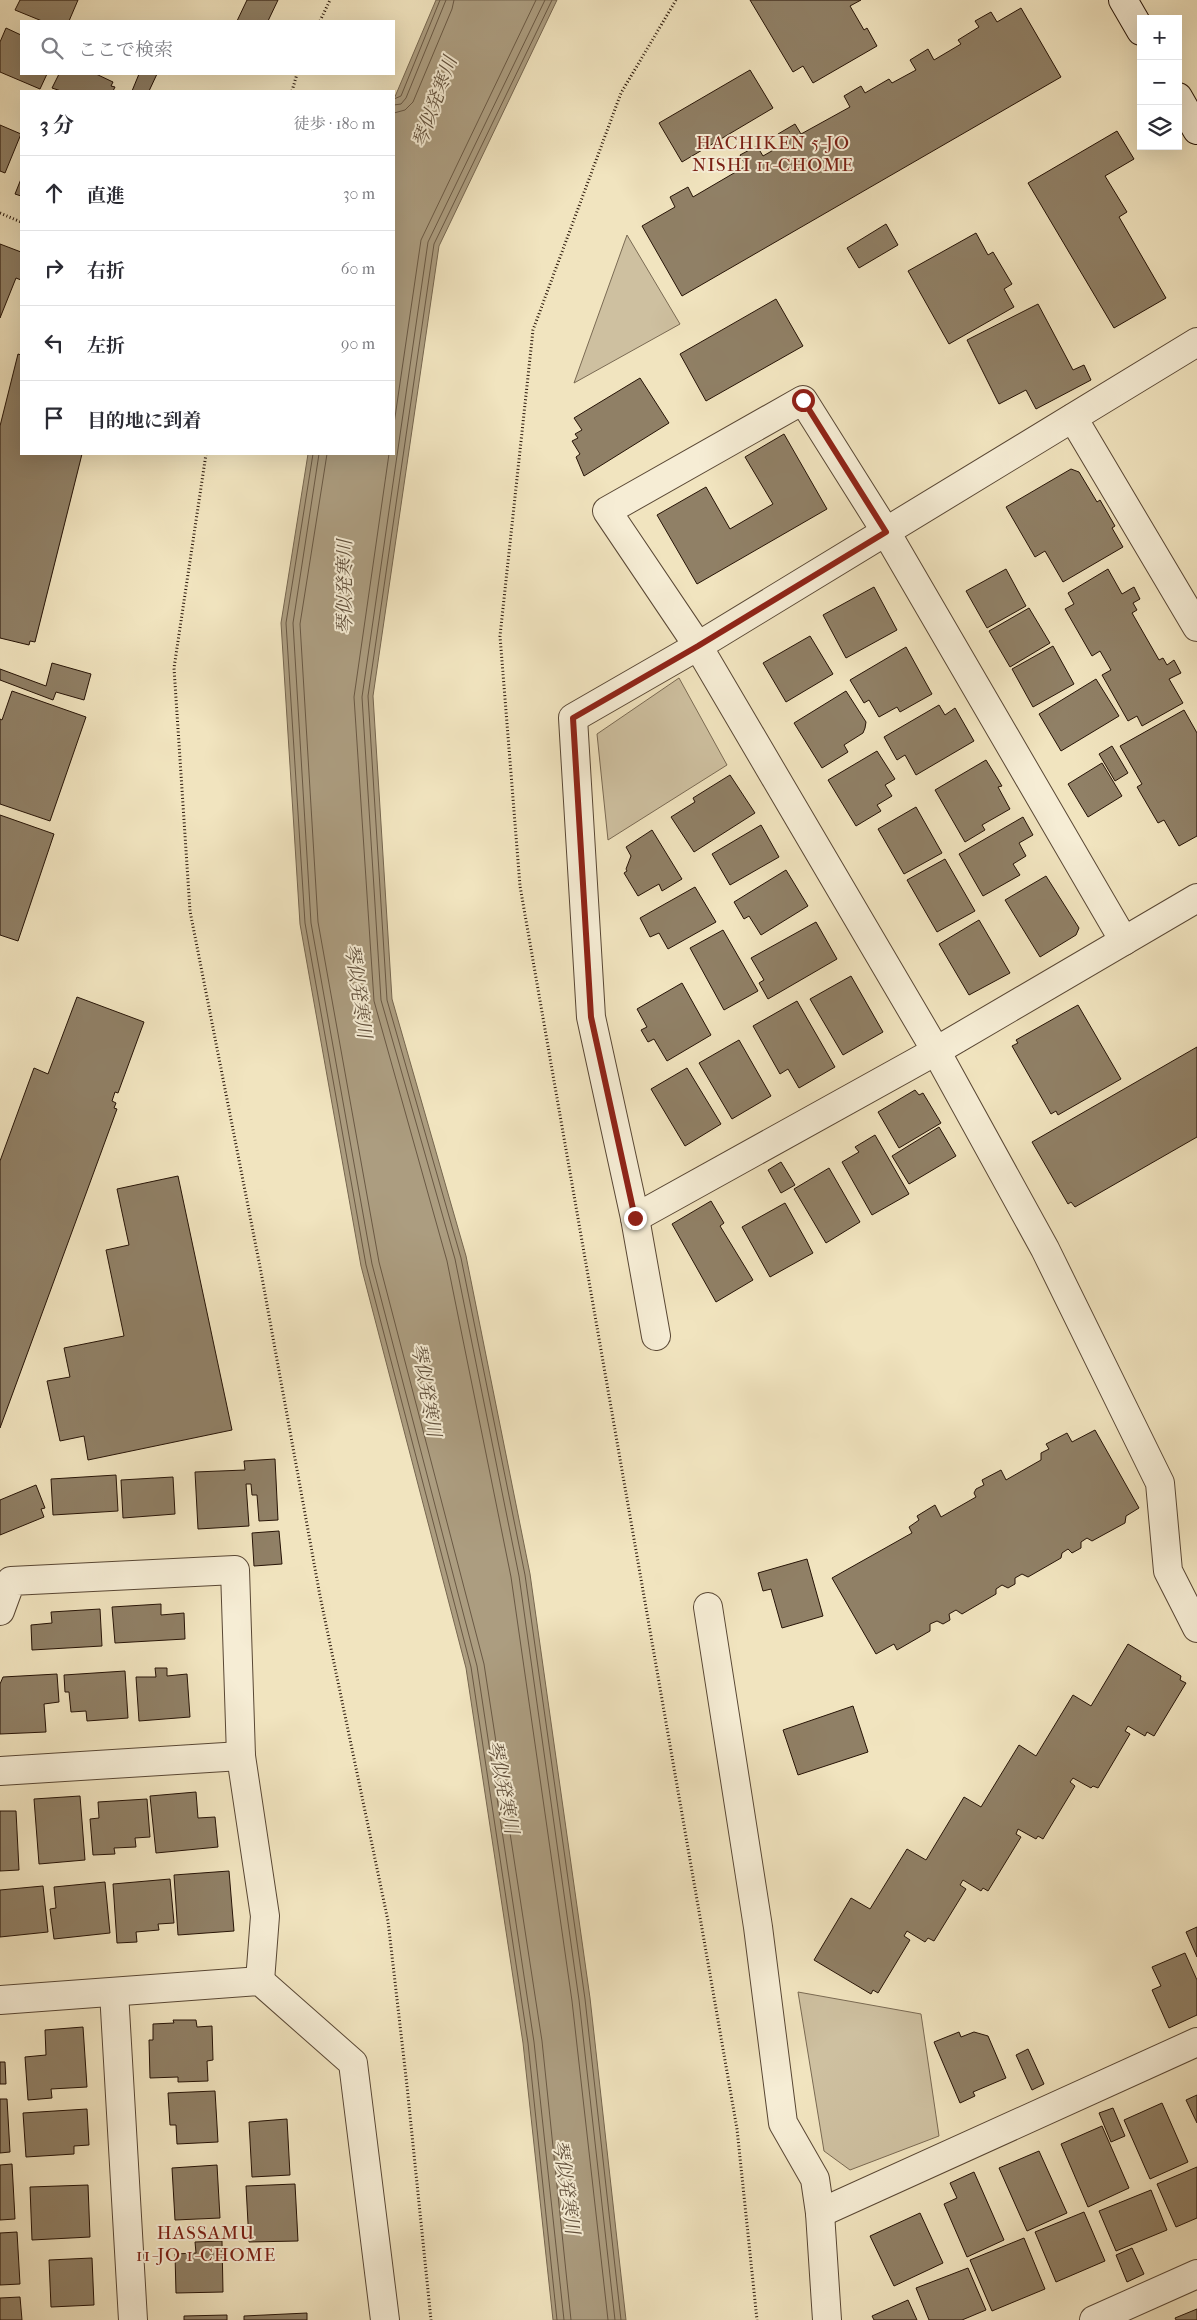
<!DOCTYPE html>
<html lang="ja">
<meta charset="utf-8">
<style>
:root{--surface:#fff;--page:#f2f2f3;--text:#2b2b33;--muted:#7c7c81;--line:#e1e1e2}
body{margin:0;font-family:"IM FELL French Canon","Noto Serif JP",serif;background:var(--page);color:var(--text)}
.controls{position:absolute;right:15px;top:15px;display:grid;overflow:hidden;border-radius:0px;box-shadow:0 5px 20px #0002}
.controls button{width:45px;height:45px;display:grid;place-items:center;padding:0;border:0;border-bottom:1px solid var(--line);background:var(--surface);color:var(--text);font:25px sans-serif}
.stop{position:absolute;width:15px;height:15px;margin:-11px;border:4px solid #8f2418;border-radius:50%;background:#fff}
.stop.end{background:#8f2418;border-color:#fff;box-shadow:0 1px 5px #0008}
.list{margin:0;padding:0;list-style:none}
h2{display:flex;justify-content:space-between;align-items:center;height:65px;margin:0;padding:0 20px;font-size:21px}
h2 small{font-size:16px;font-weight:400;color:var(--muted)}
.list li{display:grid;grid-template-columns:32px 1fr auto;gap:15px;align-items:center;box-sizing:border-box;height:75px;padding:0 20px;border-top:1px solid var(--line)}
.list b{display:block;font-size:19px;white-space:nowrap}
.list em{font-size:16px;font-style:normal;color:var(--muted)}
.icon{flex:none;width:28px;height:28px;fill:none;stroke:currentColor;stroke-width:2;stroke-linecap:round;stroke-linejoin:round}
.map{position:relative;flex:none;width:1197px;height:2320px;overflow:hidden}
.search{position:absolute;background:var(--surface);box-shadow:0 5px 20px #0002;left:20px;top:20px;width:375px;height:55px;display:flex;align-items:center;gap:12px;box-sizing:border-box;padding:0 18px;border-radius:0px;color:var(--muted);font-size:19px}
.panel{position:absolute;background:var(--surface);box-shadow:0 5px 20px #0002;left:20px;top:90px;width:375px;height:365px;border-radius:0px}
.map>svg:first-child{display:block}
</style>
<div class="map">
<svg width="1197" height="2320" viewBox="0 0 1197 2320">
<rect width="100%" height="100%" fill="#f1e4bf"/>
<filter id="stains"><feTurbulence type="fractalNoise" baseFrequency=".004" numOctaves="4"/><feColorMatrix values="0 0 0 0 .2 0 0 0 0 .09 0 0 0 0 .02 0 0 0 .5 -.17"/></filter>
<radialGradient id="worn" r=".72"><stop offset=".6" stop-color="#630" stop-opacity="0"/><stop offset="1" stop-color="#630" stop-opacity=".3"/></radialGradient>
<!-- green -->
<g fill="#cec0a0" stroke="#7a6a53">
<path d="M627 235 680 324 574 383Z"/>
<path d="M679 678 727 765 608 840 597 734Z"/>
<path d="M798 1992 921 2014 939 2136 850 2170 824 2151Z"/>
</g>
<!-- water -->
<path fill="#ac9d80" stroke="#76664f" d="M436 0H557L439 246 373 696 392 999 466 1256 530 1574 590 1998 626 2320H553L523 2043 466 1668 361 1266 300 924 281 623 308 454H394V99Z"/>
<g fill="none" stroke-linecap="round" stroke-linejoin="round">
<!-- shore -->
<g stroke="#695843" stroke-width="1">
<path d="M545 0 428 242 362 697 381 1000 455 1259 519 1576 579 2000 615 2320"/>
<path d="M552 0 434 244 368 696 387 1000 461 1258 525 1575 585 1999 621 2320"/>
<path d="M394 99 401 96 440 0"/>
<path d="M394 105 401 104 406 98 446 0"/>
<path d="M394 113 405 110 413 102 452 9 454 0"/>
<path d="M394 424 421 240 536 0"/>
<path d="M313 454 286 623 305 923 366 1265 471 1667 528 2043 557 2320"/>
<path d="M319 454 293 623 311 923 372 1264 477 1666 534 2042 564 2320"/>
<path d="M327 454 300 624 318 922 379 1262 484 1664 542 2041 571 2320"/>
<path d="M389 454 354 697 374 1001 447 1261 511 1577 572 2001 608 2320"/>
</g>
</g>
<!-- building -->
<g fill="#908066" stroke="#261306">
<path d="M20 0H78L69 21H42L15 10Z"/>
<path d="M247 0H278L268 21H237Z"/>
<path d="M750 0H861L850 6 864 30 867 28 877 46 813 83 803 66 793 72Z"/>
<path d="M1021 8 1061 77 682 296 642 226 675 207 670 197 688 187 693 197 746 166 740 155 757 146 763 156 784 144 778 134 795 124 801 134 850 107 844 96 861 86 865 93 889 79 892 83 916 70 910 60 928 49 934 60 961 44 958 40 979 27 975 21 991 12 997 22Z"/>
<path d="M6 28 21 35V74H47L40 89 0 72V42Z"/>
<path d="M750 70 773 108 682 162 659 123Z"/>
<path d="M59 74H96L113 82 111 86 115 87 113 91H61L52 88Z"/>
<path d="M139 74H157L149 91H132Z"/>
<path d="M0 125 21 134 5 173 0 171Z"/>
<path d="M1117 131 1134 159 1105 176 1127 212 1119 217 1166 298 1114 328 1028 183Z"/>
<path d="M21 179V196L15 194Z"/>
<path d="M886 224 898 245 859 268 847 248Z"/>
<path d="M976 233 988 255 993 252 1012 284 1004 289 1014 307 949 344 908 271Z"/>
<path d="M0 244 21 252V280L16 278 0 318Z"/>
<path d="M776 299 803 346 706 401 680 354Z"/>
<path d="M1038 304 1073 370 1084 365 1091 380 1036 409 1026 390 999 404 967 340Z"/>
<path d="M18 354 21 355V454H82L35 642 30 641 29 645 0 638V426Z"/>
<path d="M640 378 669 423 584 476 576 457 580 454 572 441 578 438 575 434 582 430 574 418Z"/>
<path d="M784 434 827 509 697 584 657 515 706 487 730 529 773 504 745 457Z"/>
<path d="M1071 469 1079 472 1097 502 1100 500 1115 526 1112 528 1123 547 1063 582 1045 551 1035 557 1006 507Z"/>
<path d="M1006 569 1026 606 987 628 966 591Z"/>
<path d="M1108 569 1122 594 1134 587 1140 599 1133 603 1137 610 1132 613 1159 660 1163 658 1167 665 1174 660 1181 673 1169 679 1183 703 1142 726 1137 716 1128 721 1102 675 1111 670 1100 651 1092 656 1065 609 1074 604 1068 593Z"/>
<path d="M874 587 897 630 846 658 823 615Z"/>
<path d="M1029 608 1050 643 1010 667 989 631Z"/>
<path d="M810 636 833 674 786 702 763 663Z"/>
<path d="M1053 646 1074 684 1033 707 1012 669Z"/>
<path d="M906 647 932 694 900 712 897 707 879 717 869 700 864 703 850 680Z"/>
<path d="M52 663 91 674 84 700 56 692 53 700 0 680V669L46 686Z"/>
<path d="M1096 679 1119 716 1061 751 1039 714Z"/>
<path d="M12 691 86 717 50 821 0 804V719L2 720Z"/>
<path d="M846 691 866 722 865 728 863 733 844 745 848 752 822 768 794 723Z"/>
<path d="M939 705 945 715 955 708 974 741 916 775 905 755 897 760 884 737Z"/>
<path d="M1184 710 1197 733V836L1179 846 1164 820 1158 823 1137 787 1142 784 1120 746Z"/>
<path d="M1112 746 1128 773 1115 781 1099 754Z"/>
<path d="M877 751 895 779 885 785 892 796 877 805 881 811 856 826 828 780Z"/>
<path d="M986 760 1002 786 998 787 1010 809 982 825 985 830 965 842 935 790Z"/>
<path d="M1102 763 1122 796 1088 817 1068 784Z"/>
<path d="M730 775 755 813 694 852 671 817 695 802 693 798Z"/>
<path d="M916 807 942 853 904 874 878 829Z"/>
<path d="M0 815 54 834 18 941 0 935Z"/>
<path d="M1023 817 1033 835 1019 843 1026 856 1013 864 1020 875 983 896 959 854Z"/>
<path d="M761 825 779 857 730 885 712 854Z"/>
<path d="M652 830 682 879 662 891 659 884 638 896 624 873 627 871 626 869 631 856 626 847Z"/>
<path d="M945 859 975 911 937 932 907 880Z"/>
<path d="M786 870 808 906 761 935 749 916 744 919 734 902Z"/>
<path d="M1046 876 1079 928 1076 935 1040 957 1005 900Z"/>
<path d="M695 887 716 922 668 949 659 933 650 937 640 918Z"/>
<path d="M979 920 1010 973 969 995 939 944Z"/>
<path d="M816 922 837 959 768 999 759 983 764 980 751 958Z"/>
<path d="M723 930 758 991 724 1010 690 948Z"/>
<path d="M851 976 883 1032 843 1055 810 999Z"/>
<path d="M682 983 711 1035 667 1061 654 1039 648 1042 641 1030 647 1027 637 1009Z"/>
<path d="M77 997 144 1022 118 1093 115 1092 112 1101 116 1103 114 1108 117 1109 0 1428V1161L34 1068 48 1074Z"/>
<path d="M797 1001 835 1067 799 1088 788 1069 780 1074 753 1026Z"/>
<path d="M1078 1005 1121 1079 1058 1115 1056 1111 1051 1114 1012 1046 1018 1043 1016 1040Z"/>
<path d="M739 1040 771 1096 732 1119 699 1063Z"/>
<path d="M1197 1047V1137L1075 1207 1071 1202 1068 1204 1032 1142Z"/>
<path d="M687 1068 721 1124 685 1146 651 1089Z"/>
<path d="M915 1090 919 1095 923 1093 941 1123 899 1148 878 1112Z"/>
<path d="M939 1127 956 1156 909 1184 892 1156Z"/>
<path d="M875 1135 909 1194 872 1215 842 1162 859 1152 855 1147Z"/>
<path d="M781 1162 795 1185 781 1193 768 1170Z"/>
<path d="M829 1168 860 1222 826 1243 794 1189Z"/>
<path d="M178 1176 232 1430 88 1460 84 1436 60 1441 47 1381 70 1377 64 1348 124 1336 106 1250 129 1245 117 1189Z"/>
<path d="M711 1201 724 1223 720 1226 753 1280 716 1302 672 1224Z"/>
<path d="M785 1203 813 1253 770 1277 742 1227Z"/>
<path d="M1095 1430 1139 1508 1126 1516 1125 1523 1092 1541 1087 1538 1081 1542V1548L1072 1553 1068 1549 1062 1553 1061 1558 1028 1577 1022 1574 1015 1578V1584L1008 1588 1002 1585 996 1589V1594L962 1614 956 1610 949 1614 950 1620 943 1624 937 1621 930 1624V1631L897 1650 894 1644 876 1654 832 1578 912 1533 909 1527 919 1520 917 1516 935 1505 941 1517 976 1497 974 1493 976 1489 984 1485 982 1480 1001 1470 1006 1480 1041 1460V1453L1049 1449 1046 1444 1067 1433 1072 1442Z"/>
<path d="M275 1459 278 1520 259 1521 257 1495H252L251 1484H246L249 1526 198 1529 195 1472 245 1470 244 1461Z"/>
<path d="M116 1475 118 1511 53 1515 51 1479Z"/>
<path d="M173 1477 175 1514 123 1518 121 1480Z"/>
<path d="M36 1485 45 1508 41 1509 44 1517 0 1535V1500Z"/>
<path d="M279 1531 282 1564 254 1566 252 1533Z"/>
<path d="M807 1559 823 1616 782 1628 771 1589 763 1591 758 1573Z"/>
<path d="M161 1604V1615L184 1613 185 1639 115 1643 112 1607Z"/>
<path d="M100 1609 102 1646 32 1650 31 1625 52 1623 51 1612Z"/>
<path d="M1128 1644 1181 1676 1180 1680 1186 1683 1154 1736 1147 1732 1145 1736 1128 1726 1125 1731 1130 1734 1098 1788 1093 1786 1091 1788 1073 1778 1070 1782 1075 1786 1043 1839 1038 1836 1036 1839 1018 1829 1016 1834 1021 1837 988 1891 983 1888 981 1891 963 1880 960 1885 966 1889 934 1941 928 1938 925 1942 907 1931 904 1936 910 1940 878 1993 873 1990 871 1994 814 1960 851 1898 870 1909 907 1849 926 1860 964 1797 981 1807 1019 1745 1036 1756 1073 1695 1091 1706Z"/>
<path d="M155 1668H167V1676L187 1674 190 1717 139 1721 136 1677H156Z"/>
<path d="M125 1671 128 1718 87 1721 86 1711 71 1712 69 1692H65L64 1675Z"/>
<path d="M57 1674 59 1702 44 1704 46 1732 0 1734V1684L3 1677Z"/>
<path d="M853 1706 868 1752 798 1775 783 1730Z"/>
<path d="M196 1792 198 1818 215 1817 218 1847 156 1853 150 1796Z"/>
<path d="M80 1796 85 1860 39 1864 34 1799Z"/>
<path d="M147 1799 150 1837 135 1838 136 1847 114 1848 115 1854 93 1855 90 1819 99 1818 98 1802Z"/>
<path d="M0 1811H16L19 1870 0 1871Z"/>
<path d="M229 1871 234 1931 178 1935 174 1875Z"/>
<path d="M170 1879 174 1923 158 1924 159 1930 136 1932 137 1942 117 1943 113 1884Z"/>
<path d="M105 1882 110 1933 54 1939 50 1909 56 1908 54 1887Z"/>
<path d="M43 1886 48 1932 0 1937V1890Z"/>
<path d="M1197 1927V1957L1186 1932Z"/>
<path d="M1185 1953 1197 1980V2015L1169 2028 1152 1990 1161 1986 1152 1967Z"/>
<path d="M173 2020H196L197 2027 212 2026 213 2060 207 2061 208 2081 178 2082V2077L150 2078 149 2040H153V2024L174 2023Z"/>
<path d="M83 2027 87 2087 51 2089 52 2098 28 2100 25 2057 46 2055 45 2030Z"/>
<path d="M959 2032 961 2037 974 2032 988 2036 1006 2078 973 2092 975 2096 960 2103 934 2042Z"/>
<path d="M1028 2049 1044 2084 1032 2090 1016 2055Z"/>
<path d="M0 2062H5L6 2084H0Z"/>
<path d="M215 2091 218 2142 177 2144 176 2125H170L168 2093Z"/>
<path d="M1197 2095V2123L1186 2100Z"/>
<path d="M0 2099H7L10 2152 0 2153Z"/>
<path d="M1162 2103 1188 2162 1150 2179 1124 2120Z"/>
<path d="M1113 2108 1125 2136 1111 2142 1099 2113Z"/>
<path d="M87 2109 89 2145 74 2146V2154L26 2157 23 2113Z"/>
<path d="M287 2119 290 2175 252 2177 249 2122Z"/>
<path d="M1102 2126 1129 2188 1088 2207 1061 2144Z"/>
<path d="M1039 2151 1067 2213 1027 2231 999 2168Z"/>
<path d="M12 2164 15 2219 0 2220V2165Z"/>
<path d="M217 2165 220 2218 175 2220 172 2168Z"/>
<path d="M1197 2167V2218L1176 2227 1157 2184Z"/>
<path d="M974 2172 1004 2240 967 2257 944 2204 957 2198 950 2183Z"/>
<path d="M295 2184 298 2241 249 2242 246 2186Z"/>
<path d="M88 2185 90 2237 32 2240 30 2187Z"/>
<path d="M1151 2190 1167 2230 1116 2251 1099 2211Z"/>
<path d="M1084 2212 1105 2261 1056 2282 1035 2232Z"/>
<path d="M920 2213 943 2263 894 2286 870 2236Z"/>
<path d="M17 2232 20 2284 0 2285V2233Z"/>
<path d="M1024 2238 1045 2289 992 2311 970 2260Z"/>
<path d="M222 2241 223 2292 176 2293 175 2254 196 2253 195 2242Z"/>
<path d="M1132 2248 1144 2274 1127 2282 1116 2255Z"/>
<path d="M92 2258 94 2305 51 2307 49 2260Z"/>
<path d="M968 2268 986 2310 962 2320H929L916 2288Z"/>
<path d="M20 2297 22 2320H0V2298Z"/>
<path d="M908 2300 917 2320H874L872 2316Z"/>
<path d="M1197 2309V2320H1176L1175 2318Z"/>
<path d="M307 2313V2320H244V2316Z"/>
<path d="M227 2315V2320H184V2316Z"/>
</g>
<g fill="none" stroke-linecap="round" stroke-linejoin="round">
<defs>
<g id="street">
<path d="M1197 342 698 646 936 1051 1045 1249 1160 1483 1168 1571 1197 1628"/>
<path d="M1073 418 1197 627"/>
<path d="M635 1218 936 1051 1197 898"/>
<path d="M656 1336 635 1218 591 1017 573 718 698 646 607 511 803 400 886 532 1124 941"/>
<path d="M708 1607 758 1927 783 2123 815 2179 820 2213 827 2320"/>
<path d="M0 1611 11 1581 235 1570 241 1756 265 1916 260 1981"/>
<path d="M0 1771 241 1756"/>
<path d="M114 1992 133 2320"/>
<path d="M0 2000 260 1981 353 2063 385 2320"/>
<path d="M820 2213 1197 2042"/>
<path d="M1094 2320 1197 2274"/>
</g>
<g id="secondary">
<path d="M1123 0 1141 31"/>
<path d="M1178 97 1197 130"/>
</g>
</defs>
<!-- street casing -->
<use href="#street" stroke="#594734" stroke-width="30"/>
<!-- secondary casing -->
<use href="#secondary" stroke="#261306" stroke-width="30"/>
<!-- path -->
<g stroke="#261306" stroke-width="3" stroke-dasharray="1 2.5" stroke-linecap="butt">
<path d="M676 0 621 93 533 330 500 636 520 886 737 2129 757 2320"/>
<path d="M320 21 330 0"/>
<path d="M292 91 297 74"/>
<path d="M0 213 21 222"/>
<path d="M206 454 174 668 190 911 261 1272 320 1596 388 1921 407 2086 431 2320"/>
</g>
<!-- street -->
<use href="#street" stroke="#f6edd5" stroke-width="28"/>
<!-- secondary -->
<use href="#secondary" stroke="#f6edd5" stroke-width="28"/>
</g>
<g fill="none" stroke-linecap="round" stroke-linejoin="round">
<!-- route -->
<path stroke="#8f2418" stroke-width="6" d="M635 1218 591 1017 573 718 698 646 886 532 803 400"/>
</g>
<g text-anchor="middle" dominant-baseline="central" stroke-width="4" stroke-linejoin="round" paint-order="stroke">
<!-- water labels -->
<g font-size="19" font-style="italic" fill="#62513d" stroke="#f6edd5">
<text transform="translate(435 102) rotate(-70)">琴似発寒川</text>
<text transform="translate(345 587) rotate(-90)">琴似発寒川</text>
<text transform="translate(358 991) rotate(82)">琴似発寒川</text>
<text transform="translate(426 1390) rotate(80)">琴似発寒川</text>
<text transform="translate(503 1787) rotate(79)">琴似発寒川</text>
<text transform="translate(566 2187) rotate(82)">琴似発寒川</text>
</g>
<!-- neighbourhood labels -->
<g font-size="19" letter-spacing="1" fill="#7a1f14" stroke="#f6edd5">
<text x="773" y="143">HACHIKEN 5-JO<tspan x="773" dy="22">NISHI 11-CHOME</tspan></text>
<text x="206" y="2233">HASSAMU<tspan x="206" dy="22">11-JO 1-CHOME</tspan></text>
</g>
</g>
<rect width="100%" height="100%" filter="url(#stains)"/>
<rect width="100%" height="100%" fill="url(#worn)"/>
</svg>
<div class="controls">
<button>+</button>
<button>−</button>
<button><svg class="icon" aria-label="layers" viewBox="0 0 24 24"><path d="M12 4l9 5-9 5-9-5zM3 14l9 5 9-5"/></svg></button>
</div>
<div class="stop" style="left:803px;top:400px"></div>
<div class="stop end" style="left:635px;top:1218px"></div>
<div class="search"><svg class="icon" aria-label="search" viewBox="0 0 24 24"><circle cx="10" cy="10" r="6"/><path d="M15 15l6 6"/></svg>ここで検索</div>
<section class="panel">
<h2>3 分<small>徒歩 · 180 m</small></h2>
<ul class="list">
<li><svg class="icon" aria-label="ahead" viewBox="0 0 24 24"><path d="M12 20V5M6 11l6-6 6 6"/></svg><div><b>直進</b></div><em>30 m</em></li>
<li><svg class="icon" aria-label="right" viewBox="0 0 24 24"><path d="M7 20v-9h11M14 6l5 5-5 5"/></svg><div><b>右折</b></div><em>60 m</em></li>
<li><svg class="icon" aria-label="left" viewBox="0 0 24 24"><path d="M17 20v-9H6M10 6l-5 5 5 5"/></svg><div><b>左折</b></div><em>90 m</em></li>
<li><svg class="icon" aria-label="arrive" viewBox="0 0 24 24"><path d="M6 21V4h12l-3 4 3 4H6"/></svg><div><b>目的地に到着</b></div></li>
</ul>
</section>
</div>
